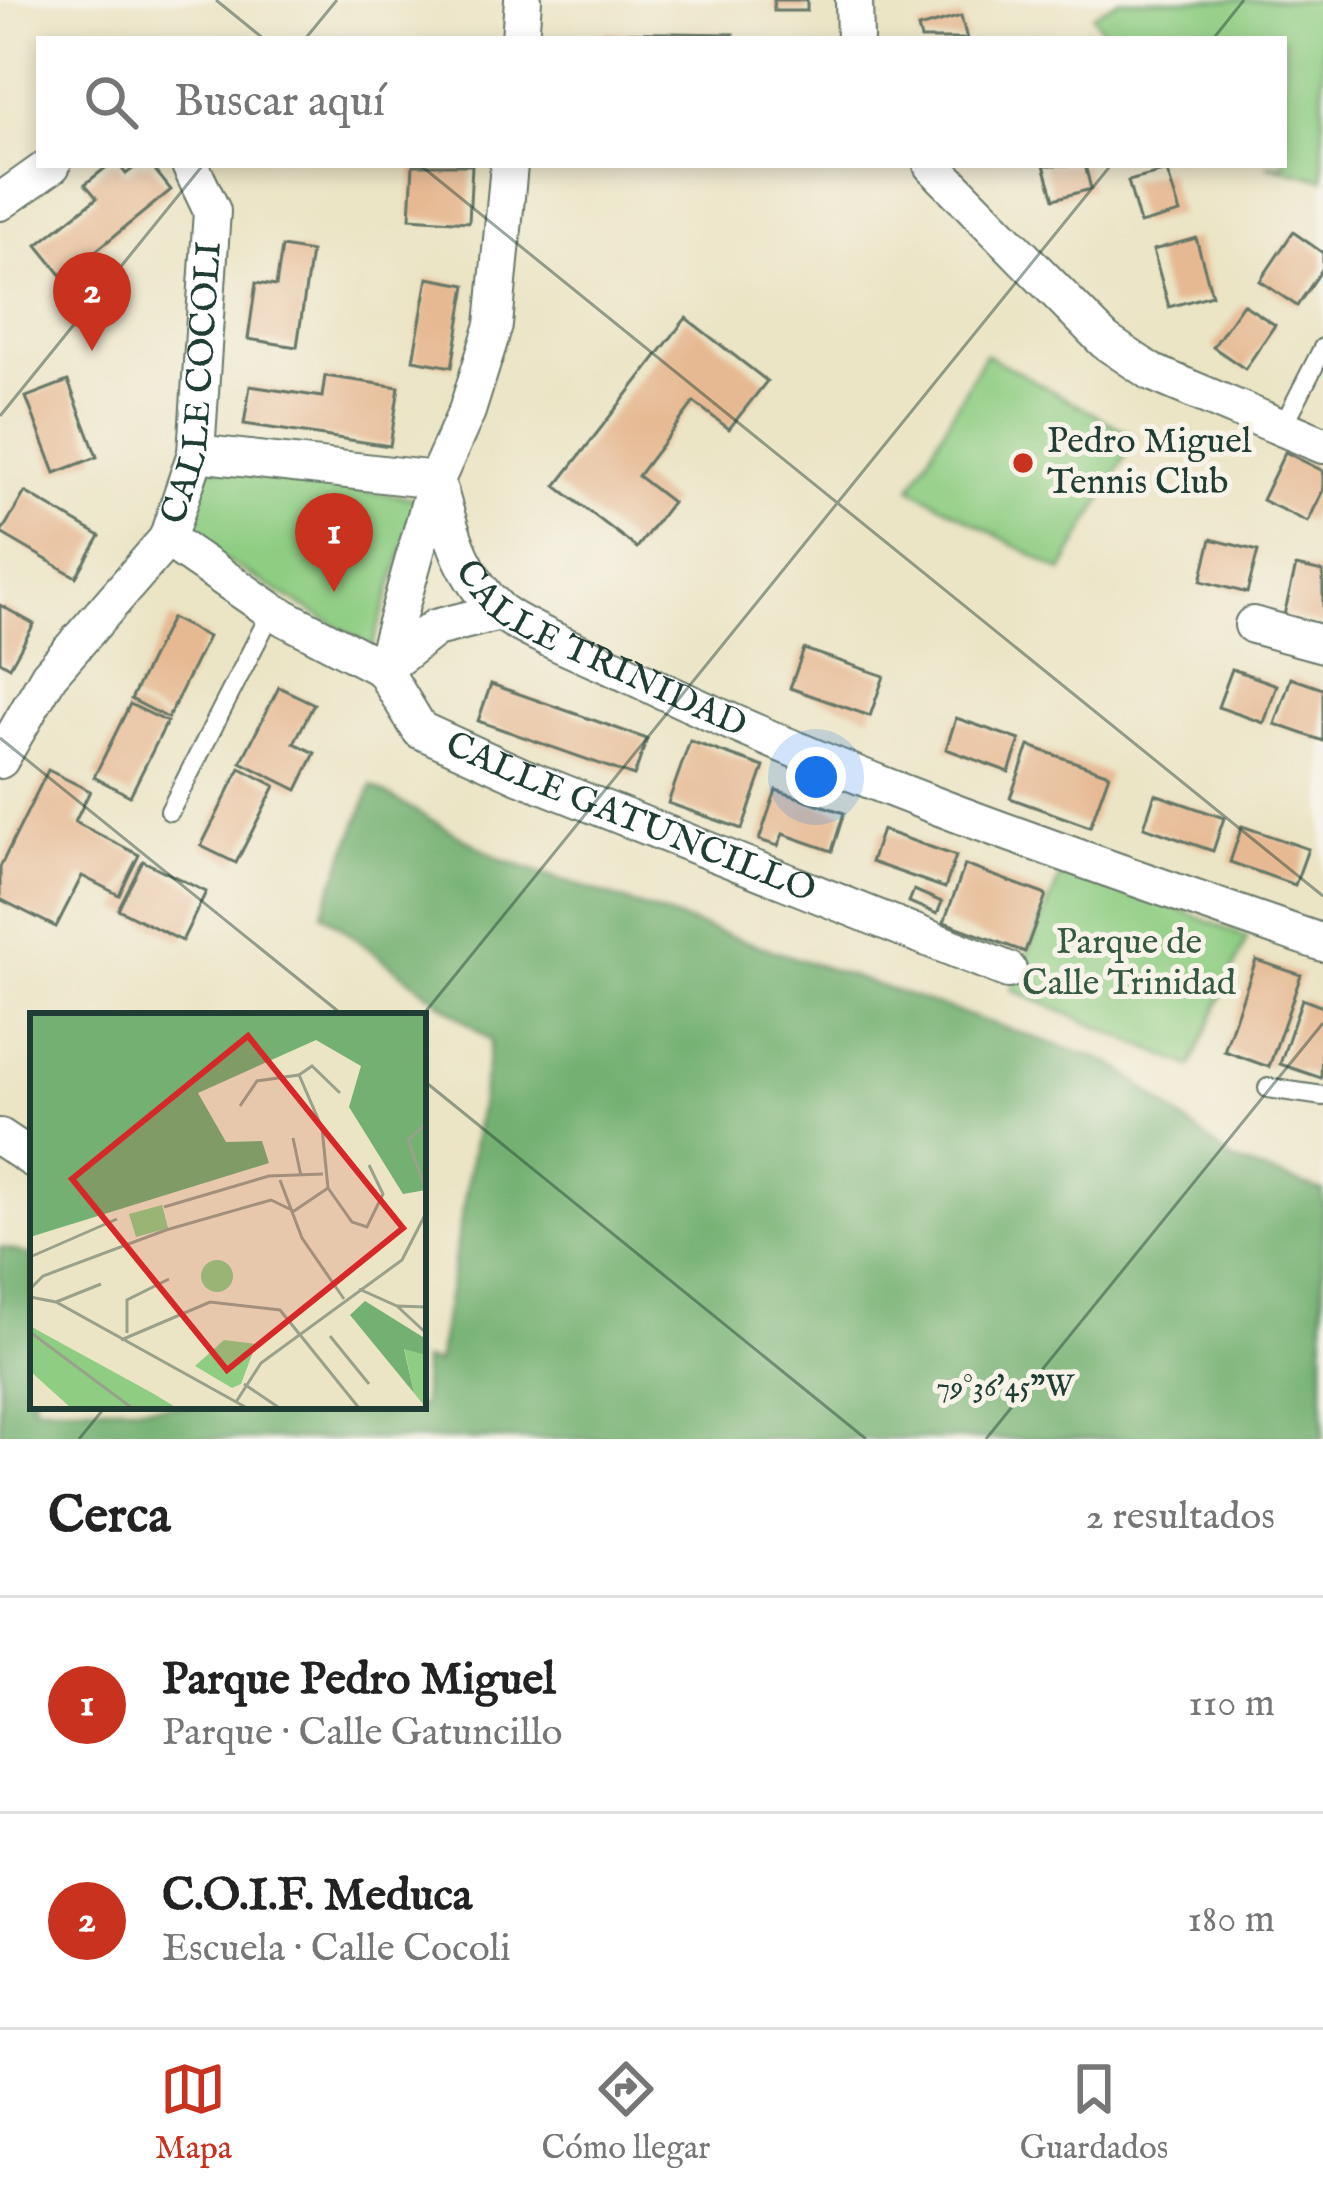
<!DOCTYPE html>
<html lang="es">
<meta charset="utf-8">
<style>
:root{--surface:#fff;--page:#f6f6f6;--text:#222;--muted:#767676;--line:#e0e0e0;--accent:#c8321e}
body{margin:0;font-family:"IM FELL English",serif;background:var(--page);color:var(--text)}
.you{position:absolute;left:816px;top:777px;width:42px;height:42px;margin:-30px;border:9px solid #fff;border-radius:50%;background:#1a73e8;box-shadow:0 0 0 18px #1a73e833}
.badge{display:grid;place-items:center;width:78px;height:78px;border-radius:50%;background:var(--accent);color:#fff;font-size:39px;font-weight:700}
.pin{position:absolute;translate:-50% -99px;filter:drop-shadow(0 3px 6px #0008)}
.pin::after{content:'';position:absolute;top:63px;width:42px;height:36px;background:inherit;clip-path:polygon(0 0,100% 0,50% 100%)}
.list{margin:0;padding:0;list-style:none}
h2{display:flex;justify-content:space-between;align-items:center;height:156px;margin:0;padding:0 48px;font-size:51px}
h2 small{font-size:39px;font-weight:400;color:var(--muted)}
.list li{display:grid;grid-template-columns:78px 1fr auto;gap:36px;align-items:center;box-sizing:border-box;height:216px;padding:0 48px;border-top:3px solid var(--line)}
.list b{display:block;font-size:45px;white-space:nowrap}
.list p{margin:0;font-size:39px;white-space:nowrap;color:var(--muted)}
.list em{font-size:39px;font-style:normal;color:var(--muted)}
.icon{flex:none;width:66px;height:66px;fill:none;stroke:currentColor;stroke-width:2;stroke-linecap:round;stroke-linejoin:round}
.map{position:relative;flex:none;width:1323px;height:1439px;overflow:hidden}
.search{position:absolute;background:var(--surface);box-shadow:0 6px 18px #0003;left:36px;right:36px;top:36px;height:132px;display:flex;align-items:center;gap:30px;box-sizing:border-box;padding:0 42px;border-radius:0px;color:var(--muted);font-size:45px}
.sheet{height:588px;background:var(--surface)}
nav{display:flex;justify-content:space-around;align-items:center;box-sizing:border-box;height:168px;border-top:3px solid var(--line);background:var(--surface);font-size:33px;color:var(--muted)}
nav a{display:grid;justify-items:center;gap:6px}
nav .on{color:var(--accent)}
.map>svg:first-child{display:block}
</style>
<div class="map">
<svg width="1323" height="1439" viewBox="0 0 1323 1439">
<rect width="100%" height="100%" fill="#f7f3e8"/>
<filter id="ink" filterUnits="userSpaceOnUse"><feTurbulence type="fractalNoise" baseFrequency=".00833" numOctaves="2"/><feDisplacementMap in="SourceGraphic" scale="24" xChannelSelector="R" yChannelSelector="G"/><feConvolveMatrix kernelMatrix="1 2 1 2 8 2 1 2 1" color-interpolation-filters="sRGB"/></filter>
<filter id="wash" filterUnits="userSpaceOnUse"><feTurbulence type="fractalNoise" baseFrequency=".004" numOctaves="4" result="noise"/><feDisplacementMap in="SourceGraphic" scale="48" xChannelSelector="R" yChannelSelector="G"/><feGaussianBlur stdDeviation="2.7" result="paint"/><feColorMatrix in="noise" values="0 0 0 0 0 0 0 0 0 0 0 0 0 0 0 0 0 1.4 0 .05"/><feComposite in="paint" operator="in"/></filter>
<g filter="url(#wash)">
<rect width="100%" height="100%" fill="#ebe4c5"/>
<!-- green -->
<g fill="#8fcd83" stroke="#57855c" stroke-width="3">
<path d="M1119 0H1323V179L1267 165H1284V39H1108L1093 15Z"/>
<path d="M985 354 1136 437 1062 571 911 488Z"/>
<path d="M207 467 419 499 372 647 186 537Z"/>
<path d="M1067 861 1247 938 1191 1067 1012 990Z"/>
</g>
<!-- forest -->
<path fill="#73b071" stroke="#497652" stroke-width="3" d="M372 786 502 860 1114 1064 1233 1161 1323 1191V1439H0V1247L33 1256V1406H423V1360L437 1363 491 1041 322 913Z"/>
<g id="blocks">
<!-- building -->
<g fill="#e6b993">
<rect x="774" y="0" width="33" height="11"/>
<path d="M961 16 967 39H921L918 28Z"/>
<path d="M604 32 733 34 732 39H604Z"/>
<path d="M109 165H119L126 174 138 165H151L171 190 92 254 104 269 75 292 37 245 97 198 85 184Z"/>
<path d="M413 165H472L469 222 410 218Z"/>
<path d="M1044 165H1085L1091 189 1054 199Z"/>
<path d="M1167 171 1180 213 1140 224 1128 181Z"/>
<path d="M1293 232 1323 253V268L1297 306 1260 281Z"/>
<path d="M1196 238 1212 295 1169 307 1153 250Z"/>
<path d="M282 247 311 252 297 347 248 339 256 283 276 286Z"/>
<path d="M428 278 466 285 452 367 413 360Z"/>
<path d="M1243 304 1275 325 1245 369 1213 347Z"/>
<path d="M686 318 767 381 729 429 694 402 638 476 672 502 637 548 556 486Z"/>
<path d="M325 376 399 387 390 446 244 424 250 386 322 397Z"/>
<path d="M68 381 97 457 55 473 26 397Z"/>
<path d="M1285 452 1323 471V490L1308 522 1262 500Z"/>
<path d="M25 492 100 536 76 577 1 533Z"/>
<path d="M1211 539 1258 551 1247 593 1201 581Z"/>
<path d="M1296 566 1323 572V625L1284 615Z"/>
<path d="M0 605 34 624 10 667 0 661Z"/>
<path d="M171 618 208 637 168 718 131 699Z"/>
<path d="M804 649 884 676 870 716 790 688Z"/>
<path d="M1232 669 1277 685 1264 723 1218 707Z"/>
<path d="M1291 678 1323 689V741L1275 724Z"/>
<path d="M491 684 647 739 634 776 478 721Z"/>
<path d="M279 687 314 704 294 743 315 753 297 790 241 762Z"/>
<path d="M130 704 167 722 130 796 94 777Z"/>
<path d="M956 718 1020 740 1009 772 946 749Z"/>
<path d="M690 741 764 767 742 829 668 803Z"/>
<path d="M1029 746 1109 774 1090 827 1010 798Z"/>
<path d="M240 768 275 786 236 863 201 846Z"/>
<path d="M48 770 90 791 75 822 139 855 119 895 82 876 56 927 0 899V867Z"/>
<path d="M776 790 844 813 832 851 783 834 778 846 759 840Z"/>
<path d="M1155 794 1224 818 1213 851 1144 827Z"/>
<path d="M1242 826 1308 849 1295 885 1230 862Z"/>
<path d="M882 830 956 856 945 888 871 862Z"/>
<path d="M143 861 206 892 182 941 118 909Z"/>
<path d="M965 865 1046 895 1025 952 944 922Z"/>
<path d="M914 890 942 902 937 914 909 902Z"/>
<path d="M1256 960 1301 975 1269 1067 1224 1051Z"/>
<path d="M1302 999 1323 1007 1321 1078 1280 1064Z"/>
</g>
</g>
</g>
<g filter="url(#ink)">
<use href="#blocks" fill-opacity="0" stroke="#667767" stroke-width="3"/>
<g fill="none" stroke-linecap="round" stroke-linejoin="round">
<defs>
<g id="lane">
<path d="M1282 428 1323 348"/>
<path d="M170 811 272 611"/>
<path d="M1268 1088 1323 1096"/>
</g>
<g id="street">
<path d="M854 0 855 39"/>
<path d="M520 39 523 0"/>
<path d="M932 165 1105 341 1151 372 1323 445"/>
<path d="M0 202 52 165"/>
<path id="s1" d="M196 453 436 480C450 528 460 574 498 609 518 628 598 660 628 674 851 783 1089 862 1323 943"/>
<path id="s2" d="M167 539 272 611 383 669 420 730 521 776 1008 970"/>
<path d="M1253 625 1323 644"/>
<path d="M383 669 436 480 467 411 494 325 509 165"/>
<path d="M383 669 435 628 499 612"/>
<path id="s3" d="M0 760 49 675 167 539 196 453 212 211 190 165"/>
<path d="M0 1137 33 1159"/>
</g>
</defs>
<!-- lane casing -->
<use href="#lane" stroke="#667767" stroke-width="22"/>
<!-- street casing -->
<use href="#street" stroke="#667767" stroke-width="40"/>
<!-- lane -->
<use href="#lane" stroke="#fff" stroke-width="18"/>
<!-- street -->
<use href="#street" stroke="#fff" stroke-width="36"/>
</g>
</g>
<!-- ticks -->
<path fill="none" stroke="#1f3d34" stroke-width="3" stroke-opacity="0.45" d="M216 0 264 39M305 39 337 0M1213 39 1244 0M420 165 1323 896M0 416 203 165M0 738 344 1016M422 1016 1111 165M423 1080 866 1439M79 1439 106 1406M986 1439 1323 1023"/>
<!-- markers -->
<circle fill="#c8321e" stroke="#f7f3e8" stroke-width="4.5" cx="1023" cy="463" r="12"/>
<g text-anchor="middle" dominant-baseline="central" stroke-width="10" stroke-linejoin="round" paint-order="stroke">
<!-- street labels -->
<g font-size="36" fill="#1f3d34" stroke="#f7f3e8">
<text stroke="none"><textPath href="#s3" startOffset="438">CALLE COCOLI</textPath></text>
<text stroke="none"><textPath href="#s1" startOffset="495">CALLE TRINIDAD</textPath></text>
<text stroke="none"><textPath href="#s2" startOffset="552">CALLE GATUNCILLO</textPath></text>
</g>
<!-- poi labels -->
<g font-size="36" fill="#1f3d34" stroke="#f7f3e8" text-anchor="start">
<text x="1047" y="442">Pedro Miguel<tspan x="1047" dy="41">Tennis Club</tspan></text>
</g>
<!-- park labels -->
<g font-size="36" fill="#355a44" stroke="#f7f3e8">
<text x="1129" y="943">Parque de<tspan x="1129" dy="41">Calle Trinidad</tspan></text>
</g>
</g>
<!-- overview -->
<g transform="translate(30 1013)">
<rect width="396" height="396" fill="#ebe4c5"/>
<path d="M132 192 138 215 106 224 99 201ZM171 263a16 16 0 1 1 32 0a16 16 0 1 1-32 0ZM0 313 124 381 147 395H41L0 358ZM194 327 226 331 211 371 202 375 165 353ZM374 334 396 342V395L384 380Z" fill="#8fcd83"/>
<path d="M0 1H396V177L373 181 319 94 331 53 286 27 168 80 196 129 232 128 239 150 0 224ZM335 288 396 326V342L374 336 384 380 320 302Z" fill="#73b071"/>
<path fill="none" stroke="#99a18b" stroke-width="3" d="M269 62 282 53 310 80M210 93 227 68 269 62 292 115 298 175 322 209 337 214 353 181 339 152M396 111 378 127 396 177M263 125 271 163M250 167 272 225 314 286M134 194 239 163 293 161M0 244 87 206M0 276 13 263 136 217 241 187 264 198 298 175M329 276 367 293 396 294M0 284 26 289 217 395M26 289 71 271M367 293 396 320M0 319 102 395M97 320V287L139 266M300 323 339 371M91 327 180 289 250 297 329 395M214 371 248 394M206 389 231 350 372 247 396 200"/>
<path fill="#d62828" fill-opacity="0.15" stroke="#d62828" stroke-width="6" d="M218 23 373 215 197 357 42 166Z"/>
<rect width="396" height="396" fill="none" stroke="#1f3d34" stroke-width="6"/>
</g>
<g font-size="30" text-anchor="middle" fill="#1f3d34" stroke="#f7f3e8" stroke-width="10" stroke-linejoin="round" paint-order="stroke">
<text x="1005" y="1396">79°36'45"W</text>
</g>
</svg>
<div class="you"></div>
<div class="pin badge" style="left:334px;top:592px">1</div>
<div class="pin badge" style="left:92px;top:351px">2</div>
<div class="search"><svg class="icon" aria-label="search" viewBox="0 0 24 24"><circle cx="10" cy="10" r="6"/><path d="M15 15l6 6"/></svg>Buscar aquí</div>
</div>
<section class="sheet">
<h2>Cerca<small>2 resultados</small></h2>
<ul class="list">
<li><span class="badge">1</span><div><b>Parque Pedro Miguel</b><p>Parque · Calle Gatuncillo</p></div><em>110 m</em></li>
<li><span class="badge">2</span><div><b>C.O.I.F. Meduca</b><p>Escuela · Calle Cocoli</p></div><em>180 m</em></li>
</ul>
</section>
<nav>
<a class="on"><svg class="icon" aria-label="map" viewBox="0 0 24 24"><path d="M3 6l6-2 6 2 6-2v14l-6 2-6-2-6 2zM9 4v14M15 6v14"/></svg>Mapa</a>
<a><svg class="icon" aria-label="directions" viewBox="0 0 24 24"><path d="M12 3l9 9-9 9-9-9zM9 14v-3h6M13 9l2 2-2 2"/></svg>Cómo llegar</a>
<a><svg class="icon" aria-label="saved" viewBox="0 0 24 24"><path d="M7 4h10v16l-5-4-5 4z"/></svg>Guardados</a>
</nav>
